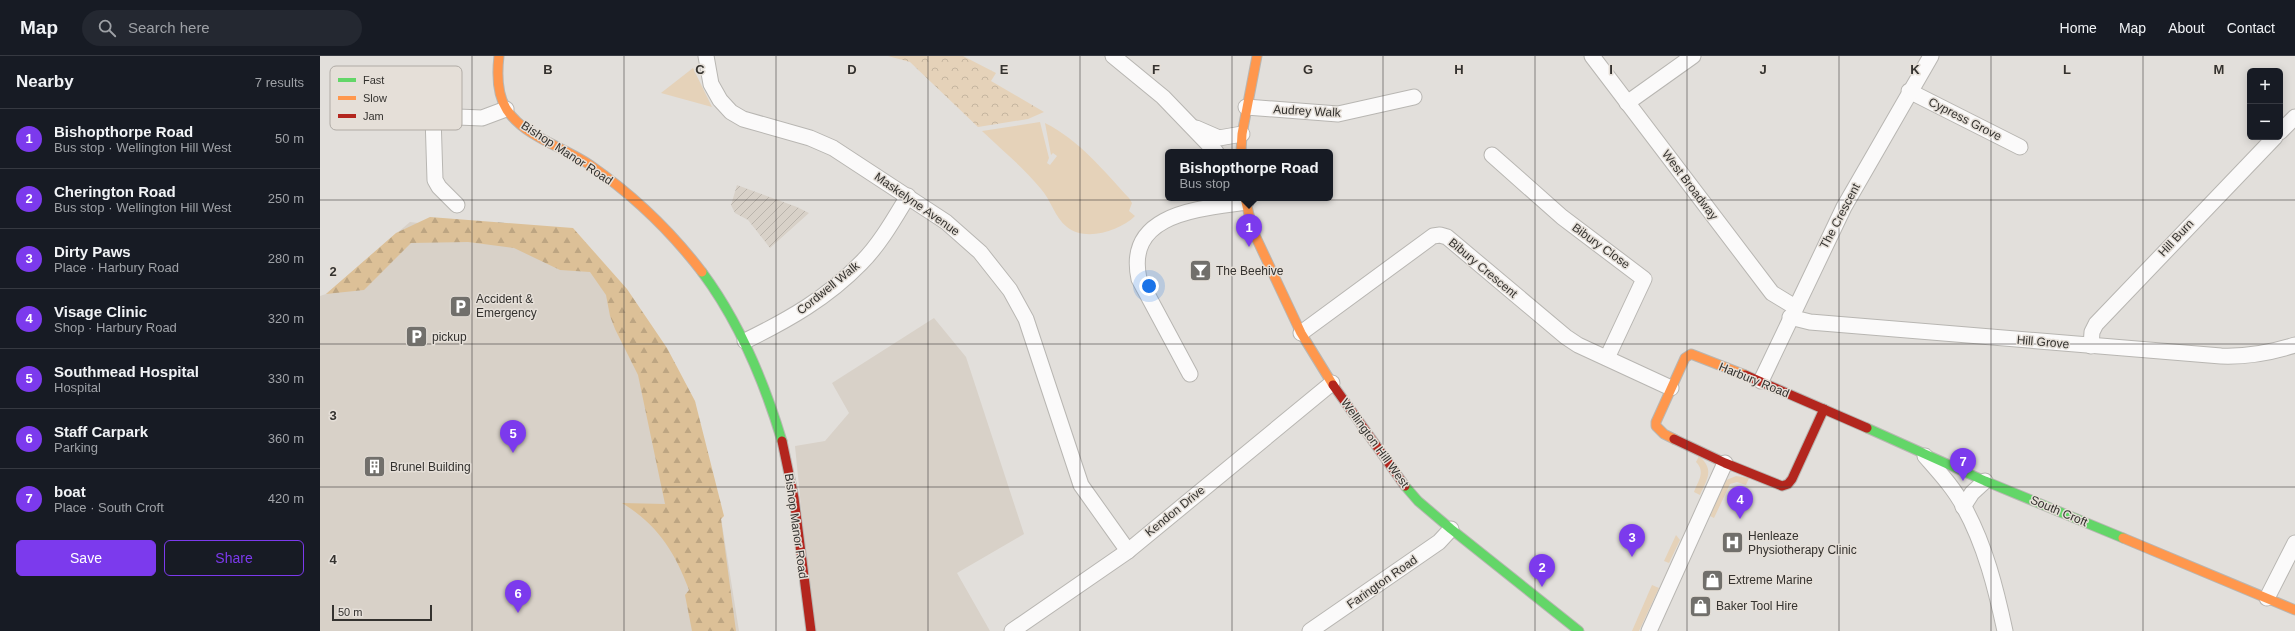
<!DOCTYPE html>
<meta charset="utf-8">
<style>
:root{--surface:#171b24;--page:#242831;--text:#f1f3f6;--muted:#9ea1a6;--line:#363941;--accent:#7c3aed}
body{margin:0;font-family:Helvetica,sans-serif;background:var(--page);color:var(--text)}
.controls{position:absolute;right:12px;top:12px;display:grid;overflow:hidden;border-radius:6px;box-shadow:0 2px 10px #0003}
.controls button{width:36px;height:36px;display:grid;place-items:center;padding:0;border:0;border-bottom:1px solid var(--line);background:var(--surface);color:var(--text);font:20px sans-serif}
.scale{position:absolute;left:12px;bottom:10px;width:100px;box-sizing:border-box;padding-left:4px;border:2px solid #34322f;border-top:0;font-size:11px;line-height:14px;white-space:nowrap;color:#34322f;-webkit-text-stroke:3px #e5dfd8;paint-order:stroke}
.you{position:absolute;left:829px;top:230px;width:14px;height:14px;margin:-10px;border:3px solid #fff;border-radius:50%;background:#1a73e8;box-shadow:0 0 0 6px #1a73e833}
.badge{display:grid;place-items:center;width:26px;height:26px;border-radius:50%;background:var(--accent);color:#fff;font-size:13px;font-weight:700}
.pin{position:absolute;translate:-50% -33px;filter:drop-shadow(0 1px 2px #0008)}
.pin::after{content:'';position:absolute;top:21px;width:14px;height:12px;background:inherit;clip-path:polygon(0 0,100% 0,50% 100%)}
.popup{position:absolute;left:845px;top:93px;width:168px;height:52px;box-sizing:border-box;display:grid;place-content:center;border-radius:6px;background:var(--surface);filter:drop-shadow(0 1px 3px #0005);font-size:13px;white-space:nowrap;color:var(--muted)}
.popup b{font-size:15px;color:var(--text)}
.popup::after{content:'';position:absolute;left:50%;top:100%;margin-left:-8px;border:8px solid transparent;border-top-color:var(--surface)}
.list{margin:0;padding:0;list-style:none}
h2{display:flex;justify-content:space-between;align-items:center;height:52px;margin:0;padding:0 16px;font-size:17px}
h2 small{font-size:13px;font-weight:400;color:var(--muted)}
.list li{display:grid;grid-template-columns:26px 1fr auto;gap:12px;align-items:center;box-sizing:border-box;height:60px;padding:0 16px;border-top:1px solid var(--line)}
.list b{display:block;font-size:15px;white-space:nowrap}
.list p{margin:0;font-size:13px;white-space:nowrap;color:var(--muted)}
.list em{font-size:13px;font-style:normal;color:var(--muted)}
.actions{display:flex;gap:8px;padding:12px 16px}
.actions a{flex:1;padding:9px 0;border:1px solid var(--accent);border-radius:6px;text-align:center;font-size:14px;color:var(--accent)}
.actions .main{background:var(--accent);color:#fff}
.icon{flex:none;width:22px;height:22px;fill:none;stroke:currentColor;stroke-width:2;stroke-linecap:round;stroke-linejoin:round}
.map{position:relative;flex:none;width:1975px;height:575px;overflow:hidden}
header{display:flex;align-items:center;gap:24px;box-sizing:border-box;height:56px;padding:0 20px;background:var(--surface);border-bottom:1px solid var(--line)}
header strong{font-size:19px}
nav{display:flex;gap:22px;margin-inline-start:auto;font-size:14px}
.search{width:280px;height:36px;background:var(--page);display:flex;align-items:center;gap:10px;box-sizing:border-box;padding:0 14px;border-radius:22px;color:var(--muted);font-size:15px}
main{display:flex}
aside{flex:1;background:var(--surface)}
.map>svg:first-child{display:block}
</style>
<header>
<strong>Map</strong>
<div class="search"><svg class="icon" aria-label="search" viewBox="0 0 24 24"><circle cx="10" cy="10" r="6"/><path d="M15 15l6 6"/></svg>Search here</div>
<nav><a>Home</a><a>Map</a><a>About</a><a>Contact</a></nav>
</header>
<main>
<aside>
<h2>Nearby<small>7 results</small></h2>
<ul class="list">
<li><span class="badge">1</span><div><b>Bishopthorpe Road</b><p>Bus stop · Wellington Hill West</p></div><em>50 m</em></li>
<li><span class="badge">2</span><div><b>Cherington Road</b><p>Bus stop · Wellington Hill West</p></div><em>250 m</em></li>
<li><span class="badge">3</span><div><b>Dirty Paws</b><p>Place · Harbury Road</p></div><em>280 m</em></li>
<li><span class="badge">4</span><div><b>Visage Clinic</b><p>Shop · Harbury Road</p></div><em>320 m</em></li>
<li><span class="badge">5</span><div><b>Southmead Hospital</b><p>Hospital</p></div><em>330 m</em></li>
<li><span class="badge">6</span><div><b>Staff Carpark</b><p>Parking</p></div><em>360 m</em></li>
<li><span class="badge">7</span><div><b>boat</b><p>Place · South Croft</p></div><em>420 m</em></li>
</ul>
<div class="actions"><a class="main">Save</a><a>Share</a></div>
</aside>
<div class="map">
<svg width="1975" height="575" viewBox="0 0 1975 575">
<defs>
<pattern id="industrial-furrows" width="10" height="10" patternUnits="userSpaceOnUse"><rect width="10" height="10" fill="#d8d1c8"/><path d="M-1 1l2-2M0 10L10 0M9 11l2-2" fill="none" stroke="#bab4ac"/></pattern>
<pattern id="forest-firs" width="22" height="20" patternUnits="userSpaceOnUse"><rect width="22" height="20" fill="#dcc097"/><path d="M5 1l3.5 6h-7zM16 11l3.5 6h-7z" fill="#bda582"/></pattern>
<pattern id="park-crowns" width="20" height="18" patternUnits="userSpaceOnUse"><rect width="20" height="18" fill="#e5d2b9"/><path d="M2 6a3 3 0 1 1 6 0M12 15a3 3 0 1 1 6 0" fill="none" stroke="#c5b59f"/></pattern>
</defs>
<rect width="100%" height="100%" fill="#e2dfdb"/>
<!-- built -->
<g fill="#d8d1c8">
<path d="M90 166 259 186 398 443 419 575H0V240L6 238Z"/>
<path d="M614 262 646 301 704 478 637 517 670 575H496L491 551 475 390 505 385 529 357 512 327Z"/>
</g>
<!-- industrial -->
<path fill="url(#industrial-furrows)" d="M417 129 477 151 489 157 450 192 428 164 415 157 411 149Z"/>
<!-- grass -->
<g fill="#e5d2b9">
<path d="M373 12 392 51 341 37Z"/>
<path d="M720 66 729 102 727 107 730 109 737 100 733 97 731 99 725 67C759 84 784 115 809 142L812 147 809 155 815 160C800 175 765 186 747 171 735 162 731 144 721 133 704 112 682 94 662 75Z"/>
<path d="M1379 400C1395 414 1387 423 1380 439L1374 436C1378 425 1386 416 1376 406Z"/>
<path d="M1416 420 1429 422 1426 429 1417 426 1410 428 1394 462 1388 459 1404 425Z"/>
<path d="M1356 479 1360 484 1349 507 1344 505Z"/>
<path d="M1332 529 1339 532 1319 575H1312Z"/>
</g>
<!-- forest -->
<path fill="url(#forest-firs)" d="M110 161 253 172 307 233 347 292 375 345 404 460 401 463 416 575H372L365 539 369 534C355 496 337 468 302 447L345 448 318 319 295 273 290 260 286 239 270 216 240 214 194 192 148 186 91 187 44 234 6 238 76 177Z"/>
<!-- park -->
<path fill="url(#park-crowns)" d="M568 0H643L676 17 671 25 724 56 708 63 658 71 590 6Z"/>
<g fill="none" stroke-linecap="round" stroke-linejoin="round">
<defs>
<g id="street">
<path d="M386 0 391 28 400 44 411 56 423 63 490 82 513 92 626 166 660 196 690 234 706 263 761 429 808 495"/>
<path d="M793 0 843 41 896 96"/>
<path d="M1272 0 1452 237 1475 251"/>
<path d="M1589 35 1700 91"/>
<path d="M1307 47 1373 0"/>
<path d="M926 51 1018 58 1094 41"/>
<path d="M876 72 899 82 922 78"/>
<path d="M1960 76 1975 61"/>
<path d="M1172 99 1242 161 1324 223 1287 302"/>
<path d="M137 149 119 131 115 124 113 60 162 62 186 53"/>
<path d="M1470 261 1490 266 1901 300C1928 301 1950 297 1975 289"/>
<path d="M981 277 1113 180 1120 179 1127 181 1246 281 1258 289 1351 332"/>
<path d="M425 285C468 264 507 242 541 207 560 188 574 163 588 140"/>
<path d="M1771 290 1772 276 1776 268 1955 81"/>
<path d="M870 318 819 223C805 157 879 153 926 146"/>
<path d="M1441 325 1524 151 1611 0"/>
<path d="M1605 400C1619 416 1634 432 1644 451 1665 489 1676 533 1685 575"/>
<path d="M1643 451 1652 437 1665 425"/>
<path d="M1947 542 1975 487"/>
<path d="M692 575 808 495 1012 327"/>
<path d="M990 575 1119 486 1131 473"/>
<path d="M1329 575 1405 407"/>
</g>
<g id="fast">
<path d="M382 216C420 267 444 325 462 385"/>
<path d="M1547 372 1665 425 1803 482"/>
<path d="M1085 430 1098 445 1131 473 1259 575"/>
</g>
<g id="slow">
<path d="M179 0C177 17 177 39 187 54 205 81 244 91 270 109 313 139 350 174 382 216"/>
<path d="M921 96 922 78 937 0"/>
<path d="M925 142 933 175 981 277 1013 329"/>
<path d="M1354 383 1344 378 1336 370V366L1365 302 1371 298 1425 319"/>
<path d="M1803 482 1975 554"/>
</g>
<g id="jam">
<path d="M1425 319 1547 372"/>
<path d="M1013 329 1085 430"/>
<path d="M1354 383 1405 407 1462 430 1468 428 1472 423 1504 353"/>
<path d="M462 385 474 442 491 575"/>
</g>
</defs>
<!-- street casing -->
<use href="#street" stroke="#b8b6b2" stroke-width="17"/>
<!-- fast casing -->
<use href="#fast" stroke="#b8b6b2" stroke-width="11"/>
<!-- slow casing -->
<use href="#slow" stroke="#b8b6b2" stroke-width="11"/>
<!-- jam casing -->
<use href="#jam" stroke="#b8b6b2" stroke-width="11"/>
<!-- street -->
<use href="#street" stroke="#fbfafa" stroke-width="15"/>
<!-- fast -->
<use href="#fast" stroke="#63d668" stroke-width="9"/>
<!-- slow -->
<use href="#slow" stroke="#ff974d" stroke-width="9"/>
<!-- jam -->
<use href="#jam" stroke="#b3261e" stroke-width="9"/>
</g>
<!-- grid -->
<path fill="none" stroke="#34322f" stroke-width="1" stroke-opacity="0.55" d="M152 0V575M304 0V575M456 0V575M608 0V575M760 0V575M912 0V575M1063 0V575M1215 0V575M1367 0V575M1519 0V575M1671 0V575M1823 0V575M0 144H1975M0 288H1975M0 431H1975"/>
<!-- icons -->
<defs>
<symbol id="bar-square" viewBox="-11 -11 22 22"><rect x="-9" y="-9" width="18" height="18" rx="4" fill="#716f6b" stroke="#e5dfd8"/><path d="M-6-5H6L.8 .8V4.5H3.5V6h-7V4.5H-.8V.8Z" fill="#fff"/></symbol>
<symbol id="parking-square" viewBox="-11 -11 22 22"><rect x="-9" y="-9" width="18" height="18" rx="4" fill="#716f6b" stroke="#e5dfd8"/><path d="M-3.5-5.5H1a3.5 3.5 0 0 1 0 7H-1V5.5H-3.5ZM-1-3.4V-.6H.8a1.4 1.4 0 0 0 0-2.8Z" fill="#fff"/></symbol>
<symbol id="building-square" viewBox="-11 -11 22 22"><rect x="-9" y="-9" width="18" height="18" rx="4" fill="#716f6b" stroke="#e5dfd8"/><path d="M-4-6H4V6H1V3H-1V6H-4ZM-2.5-4.3h1.7v1.8h-1.7ZM.8-4.3h1.7v1.8H.8ZM-2.5-1h1.7V.8h-1.7ZM.8-1h1.7V.8H.8Z" fill="#fff"/></symbol>
<symbol id="hospital-square" viewBox="-11 -11 22 22"><rect x="-9" y="-9" width="18" height="18" rx="4" fill="#716f6b" stroke="#e5dfd8"/><path d="M-5-5h3v3.5h4V-5h3V5h-3V1.5h-4V5h-3Z" fill="#fff"/></symbol>
<symbol id="shop-square" viewBox="-11 -11 22 22"><rect x="-9" y="-9" width="18" height="18" rx="4" fill="#716f6b" stroke="#e5dfd8"/><path d="M-5-2.5h2.3a2.7 3.5 0 0 1 5.4 0H5L5.5 6h-11ZM-1.5-2.5h3a1.5 2.3 0 0 0-3 0Z" fill="#fff"/></symbol>
</defs>
<g fill-rule="evenodd">
<use href="#bar-square" x="868" y="202" width="25" height="25"/>
<use href="#parking-square" x="128" y="238" width="25" height="25"/>
<use href="#parking-square" x="84" y="268" width="25" height="25"/>
<use href="#building-square" x="42" y="398" width="25" height="25"/>
<use href="#hospital-square" x="1400" y="474" width="25" height="25"/>
<use href="#shop-square" x="1380" y="512" width="25" height="25"/>
<use href="#shop-square" x="1368" y="538" width="25" height="25"/>
</g>
<g text-anchor="middle" dominant-baseline="central" stroke-width="3" stroke-linejoin="round" paint-order="stroke">
<!-- street labels -->
<g font-size="12" fill="#34322f" stroke="#e5dfd8">
<text transform="translate(987 55) rotate(3)">Audrey Walk</text>
<text transform="translate(1645 63) rotate(27)">Cypress Grove</text>
<text transform="translate(247 97) rotate(33)">Bishop Manor Road</text>
<text transform="translate(1370 129) rotate(53)">West Broadway</text>
<text transform="translate(597 148) rotate(35)">Maskelyne Avenue</text>
<text transform="translate(1520 160) rotate(-62)">The Crescent</text>
<text transform="translate(1856 182) rotate(-47)">Hill Burn</text>
<text transform="translate(1281 190) rotate(36)">Bibury Close</text>
<text transform="translate(1163 212) rotate(40)">Bibury Crescent</text>
<text transform="translate(508 232) rotate(-39)">Cordwell Walk</text>
<text transform="translate(1723 286) rotate(5)">Hill Grove</text>
<text transform="translate(1434 324) rotate(22)">Harbury Road</text>
<text transform="translate(1055 387) rotate(54)">Wellington Hill West</text>
<text transform="translate(855 455) rotate(-39)">Kendon Drive</text>
<text transform="translate(1739 455) rotate(23)">South Croft</text>
<text transform="translate(476 470) rotate(82)">Bishop Manor Road</text>
<text transform="translate(1062 526) rotate(-35)">Farington Road</text>
</g>
<!-- poi labels -->
<g font-size="12" fill="#34322f" stroke="#e5dfd8" text-anchor="start">
<text x="896" y="215">The Beehive</text>
<text x="156" y="243">Accident &amp;<tspan x="156" dy="14">Emergency</tspan></text>
<text x="112" y="281">pickup</text>
<text x="70" y="411">Brunel Building</text>
<text x="1428" y="480">Henleaze<tspan x="1428" dy="14">Physiotherapy Clinic</tspan></text>
<text x="1408" y="524">Extreme Marine</text>
<text x="1396" y="550">Baker Tool Hire</text>
</g>
</g>
<!-- legend -->
<rect x="10" y="10" width="132" height="64" rx="6" fill="#e5dfd8" stroke="#b0aba5" stroke-width="1"/>
<rect x="18" y="22" width="18" height="4" fill="#63d668"/>
<rect x="18" y="40" width="18" height="4" fill="#ff974d"/>
<rect x="18" y="58" width="18" height="4" fill="#b3261e"/>
<g font-size="11" fill="#34322f">
<text x="43" y="28">Fast</text>
<text x="43" y="46">Slow</text>
<text x="43" y="64">Jam</text>
</g>
<g font-size="13" text-anchor="middle" font-weight="bold" fill="#34322f" stroke="#e5dfd8" stroke-width="3" stroke-linejoin="round" paint-order="stroke">
<text x="228" y="18">B</text>
<text x="380" y="18">C</text>
<text x="532" y="18">D</text>
<text x="684" y="18">E</text>
<text x="836" y="18">F</text>
<text x="988" y="18">G</text>
<text x="1139" y="18">H</text>
<text x="1291" y="18">I</text>
<text x="1443" y="18">J</text>
<text x="1595" y="18">K</text>
<text x="1747" y="18">L</text>
<text x="1899" y="18">M</text>
<text x="13" y="220">2</text>
<text x="13" y="364">3</text>
<text x="13" y="508">4</text>
</g>
</svg>
<div class="controls">
<button>+</button>
<button>−</button>
</div>
<div class="scale">50 m</div>
<div class="you"></div>
<div class="pin badge" style="left:929px;top:191px">1</div>
<div class="popup"><b>Bishopthorpe Road</b>Bus stop</div>
<div class="pin badge" style="left:1222px;top:531px">2</div>
<div class="pin badge" style="left:1312px;top:501px">3</div>
<div class="pin badge" style="left:1420px;top:463px">4</div>
<div class="pin badge" style="left:193px;top:397px">5</div>
<div class="pin badge" style="left:198px;top:557px">6</div>
<div class="pin badge" style="left:1643px;top:425px">7</div>
</div>
</main>
